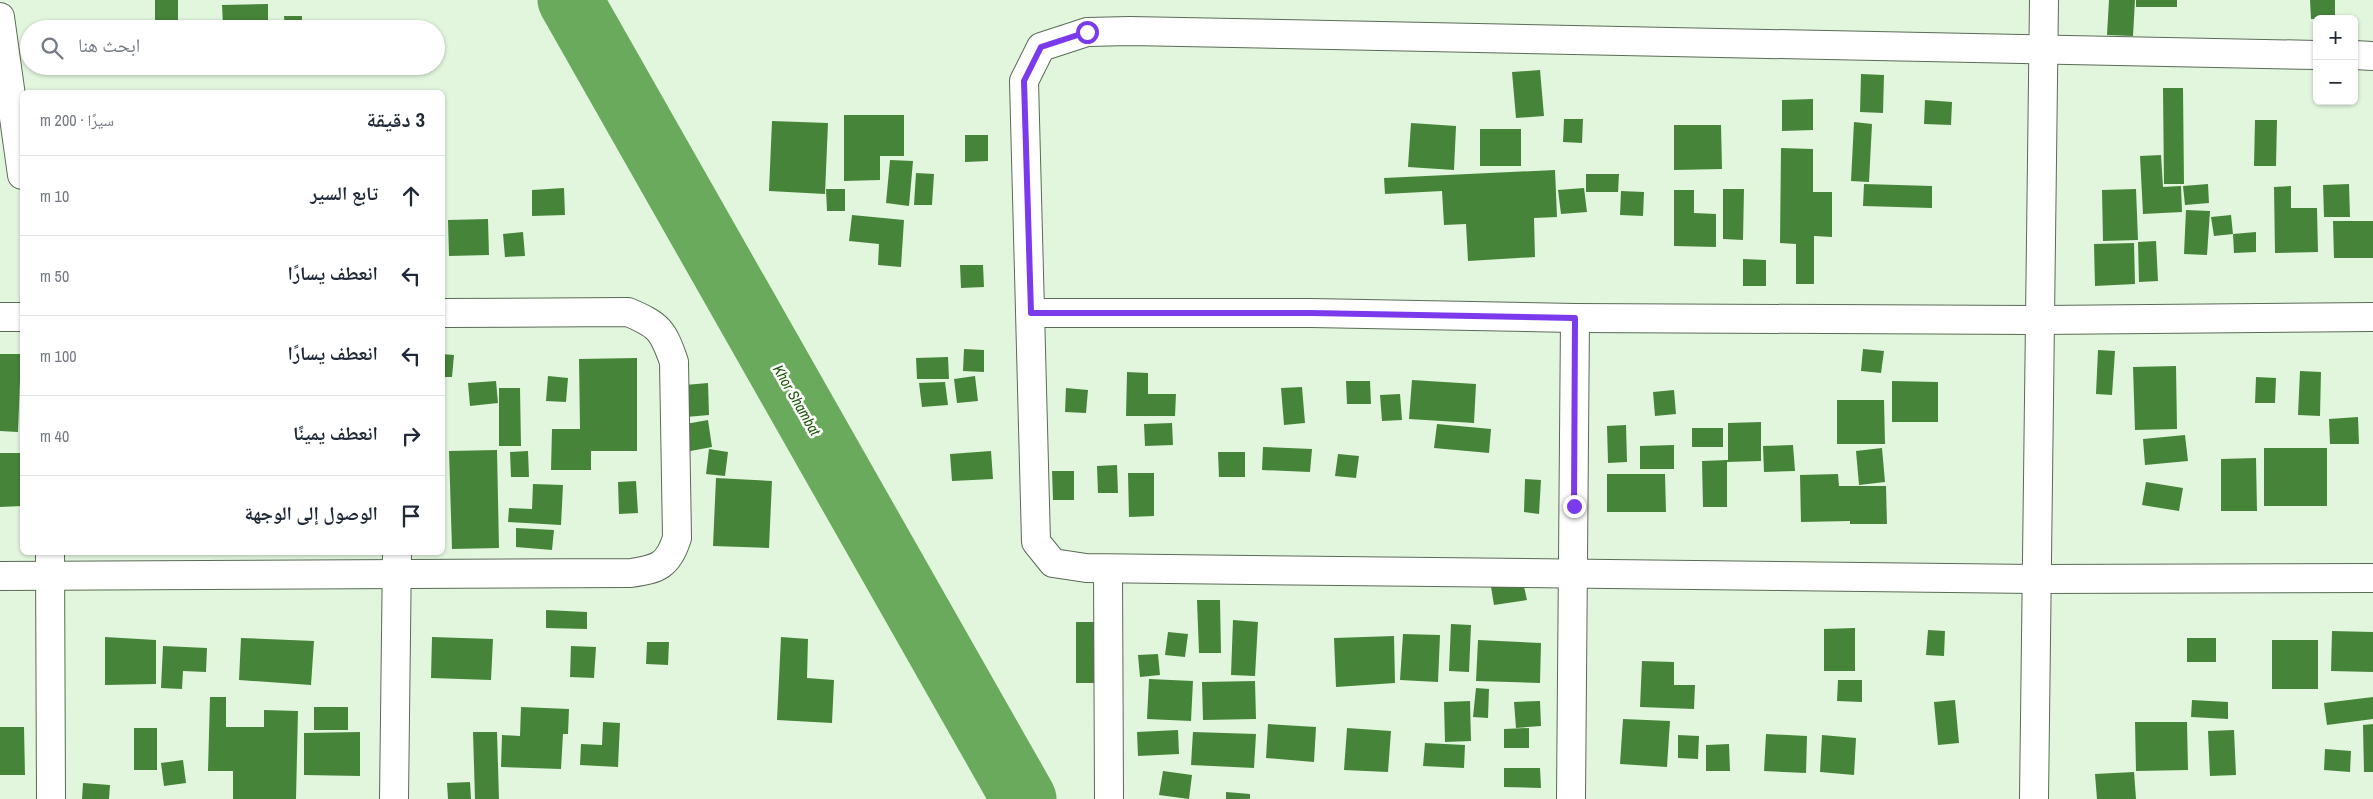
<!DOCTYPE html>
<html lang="ar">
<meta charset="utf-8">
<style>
:root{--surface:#fff;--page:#f2f2f3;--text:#1f2937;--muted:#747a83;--line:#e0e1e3}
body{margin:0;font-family:"Archivo Narrow","Noto Naskh Arabic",sans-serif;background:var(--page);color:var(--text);direction:rtl}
.controls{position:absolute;right:15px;top:15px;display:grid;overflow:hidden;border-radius:8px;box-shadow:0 1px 4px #0004}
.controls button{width:45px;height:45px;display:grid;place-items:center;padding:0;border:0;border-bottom:1px solid var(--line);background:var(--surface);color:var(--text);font:25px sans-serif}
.stop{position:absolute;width:15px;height:15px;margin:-11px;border:4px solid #7c3aed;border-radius:50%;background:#fff}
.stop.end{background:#7c3aed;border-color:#fff;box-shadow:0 1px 5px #0008}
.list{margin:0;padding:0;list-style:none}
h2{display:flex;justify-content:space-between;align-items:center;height:65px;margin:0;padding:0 20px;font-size:21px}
h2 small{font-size:16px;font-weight:400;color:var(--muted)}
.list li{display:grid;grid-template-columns:32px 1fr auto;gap:15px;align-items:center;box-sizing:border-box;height:80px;padding:0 20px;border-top:1px solid var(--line)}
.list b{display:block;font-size:19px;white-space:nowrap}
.list em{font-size:16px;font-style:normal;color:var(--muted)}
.icon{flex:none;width:28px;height:28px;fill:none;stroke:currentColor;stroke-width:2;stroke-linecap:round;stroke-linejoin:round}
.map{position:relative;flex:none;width:2373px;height:799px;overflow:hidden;direction:ltr}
.search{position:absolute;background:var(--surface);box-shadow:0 1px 4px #0004;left:20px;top:20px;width:425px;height:55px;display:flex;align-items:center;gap:12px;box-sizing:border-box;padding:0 18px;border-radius:28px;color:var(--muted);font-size:19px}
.panel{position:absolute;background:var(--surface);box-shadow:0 1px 4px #0004;left:20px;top:90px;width:425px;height:465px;border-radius:8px;direction:rtl}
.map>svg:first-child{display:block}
</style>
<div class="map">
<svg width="2373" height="799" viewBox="0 0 2373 799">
<rect width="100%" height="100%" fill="#e2f6de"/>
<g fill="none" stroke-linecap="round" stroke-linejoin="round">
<!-- river -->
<path stroke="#6aaa5d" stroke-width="65" d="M570 0 1024 799"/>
</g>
<!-- building -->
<g fill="#468539">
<rect x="155" y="0" width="23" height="29"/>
<path d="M2109 0H2135L2133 36 2107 35Z"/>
<rect x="2136" y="0" width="41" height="7"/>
<path d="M2310 0H2335V18L2311 19Z"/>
<path d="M268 4V26H223L222 5Z"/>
<path d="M284 16H302V29H285Z"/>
<path d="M1540 70 1544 116 1516 118 1512 72Z"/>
<path d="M1861 74 1884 75 1883 113 1860 112Z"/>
<path d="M2163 88H2183L2184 184H2164Z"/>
<path d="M1813 99V130L1782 131V100Z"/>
<path d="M1925 100 1952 102 1951 125 1924 124Z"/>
<path d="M844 115H904V156H880V180L844 181Z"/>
<path d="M1564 119H1583L1582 143 1563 142Z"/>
<path d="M2255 120H2277L2276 166H2254Z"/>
<path d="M772 121 828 123 825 194 769 191Z"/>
<path d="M1854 122 1872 124 1869 182 1851 181Z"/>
<path d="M1411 123 1456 126 1454 170 1408 167Z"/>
<path d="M1674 125H1721L1722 169 1674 170Z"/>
<rect x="1480" y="129" width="41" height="37"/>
<path d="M965 135H988V161L965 162Z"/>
<path d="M1781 148 1813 149V192H1832V237L1814 236V284H1796V244L1780 243Z"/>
<path d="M2161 155 2163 187 2181 186 2182 212 2143 214 2140 156Z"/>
<path d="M890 160 913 161 909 206 886 203Z"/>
<path d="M1555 170 1557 217 1534 218 1535 257 1468 261 1466 224 1444 225 1442 191 1385 194 1384 178Z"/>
<path d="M916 173 934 174 932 205H914Z"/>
<path d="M1586 174H1619L1618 192H1586Z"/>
<path d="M1864 184 1932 186V208L1863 206Z"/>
<path d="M2208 184 2209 203 2185 205 2183 186Z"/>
<path d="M2349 184 2350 217H2324L2323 185Z"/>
<path d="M2291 186V208H2317L2318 252 2275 253 2274 187Z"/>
<path d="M564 188 565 215 532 216V190Z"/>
<path d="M1584 188 1587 212 1561 214 1558 190Z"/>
<path d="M826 189H845V211H827Z"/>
<path d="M1723 189H1744L1743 240 1723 239Z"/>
<path d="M2136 189 2138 240 2103 241 2102 190Z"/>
<path d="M1674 190H1694V213L1716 214V247L1674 246Z"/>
<path d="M1621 191 1644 192 1643 216 1620 215Z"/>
<path d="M2186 210 2210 211 2207 255 2184 254Z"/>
<path d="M852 215 904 220 901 267 878 265 879 244 849 241Z"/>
<path d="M2231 215 2233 234 2256 232V252L2234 253 2233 234 2214 236 2211 217Z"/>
<path d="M488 219 489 255 449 256 448 220Z"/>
<path d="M2333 221H2373V258H2334Z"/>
<path d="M523 232 525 256 505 257 503 234Z"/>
<path d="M2156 241 2158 281 2139 282 2138 242Z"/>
<path d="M2134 243 2135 284 2095 286 2094 244Z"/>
<path d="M1743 259 1766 260V286H1743Z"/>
<path d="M960 265H983L984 287 961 288Z"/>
<path d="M964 349 984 350V372L963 371Z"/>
<path d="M1863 349 1884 351 1881 373 1861 371Z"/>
<path d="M2098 350 2115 351 2112 395 2096 394Z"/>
<path d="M0 354H21L18 432 0 431Z"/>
<path d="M442 354 454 355 452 377H442Z"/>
<path d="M948 357 949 379H917L916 358Z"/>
<path d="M637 358V451H591V470H551L552 429H580L579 359Z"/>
<path d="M2176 366 2177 429 2135 430 2133 367Z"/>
<path d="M2300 371 2321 372 2320 416 2298 415Z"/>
<path d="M1127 372 1148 373V394H1176L1175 416H1126Z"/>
<path d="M548 376 568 378 566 402 546 401Z"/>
<path d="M975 376 978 401 957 403 954 379Z"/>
<path d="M2256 377 2276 378 2275 403H2255Z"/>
<path d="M1412 380 1476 384 1474 423 1409 419Z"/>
<path d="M496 381 498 403 470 406 468 383Z"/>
<path d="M1346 381H1370L1371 404H1347Z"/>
<path d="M1892 381 1938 382V422H1892Z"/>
<path d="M945 382 948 405 922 407 919 383Z"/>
<path d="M708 383 709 415 686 417 685 385Z"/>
<path d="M1302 387 1305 423 1284 425 1281 388Z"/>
<path d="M499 388H520L521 446H499Z"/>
<path d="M1066 388 1088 390 1086 413 1065 412Z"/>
<path d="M1674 390 1676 414 1655 416 1653 392Z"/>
<path d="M1400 394 1402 420 1382 421 1380 395Z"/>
<path d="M1837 400H1884L1885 444H1837Z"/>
<path d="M2358 417 2359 444H2330L2329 419Z"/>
<path d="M708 420 712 447 685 452 680 425Z"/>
<path d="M1761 422V461L1727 462V507H1703L1702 461 1728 460V423Z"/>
<path d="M1172 423 1173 445 1145 446 1144 424Z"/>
<path d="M1437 424 1491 429 1489 453 1434 448Z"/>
<path d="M1626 425 1627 462 1608 463 1607 426Z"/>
<rect x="1692" y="428" width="31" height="19"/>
<path d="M2185 435 2188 461 2145 465 2143 439Z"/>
<path d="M1674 445V469H1640V446Z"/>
<path d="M1793 445 1795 471 1764 472 1763 446Z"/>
<path d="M1263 447 1312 449 1310 472 1262 470Z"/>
<path d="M1882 448 1885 482 1859 485 1856 451Z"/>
<rect x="2264" y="448" width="63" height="58"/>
<path d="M709 449 728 452 725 476 706 474Z"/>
<path d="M497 450 499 548 452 549 449 451Z"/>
<path d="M528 451 529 477H511L510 452Z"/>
<path d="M991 451 993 479 952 481 950 454Z"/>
<path d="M1218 452H1245V477H1219Z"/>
<path d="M0 453H21L22 506 0 507Z"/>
<path d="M1338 454 1359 456 1356 478 1335 476Z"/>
<path d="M2256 458 2257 511H2221V459Z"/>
<path d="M1117 465 1118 493H1098L1097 466Z"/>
<path d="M1052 471H1074V500H1053Z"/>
<path d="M1128 473H1154V516L1129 517Z"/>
<path d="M1607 474H1665L1666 512H1607Z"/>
<path d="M1838 474 1839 486H1886L1887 524H1850V521L1801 522 1800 475Z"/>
<path d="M716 478 772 481 769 548 713 546Z"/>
<path d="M1525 479 1541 480 1539 514 1524 512Z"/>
<path d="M636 481 638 513 619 514 618 482Z"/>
<path d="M2146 482 2183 488 2179 511 2142 505Z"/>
<path d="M533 484 563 485 561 525 508 522 509 508 532 509Z"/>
<path d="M516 528 554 530 552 550 516 547Z"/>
<path d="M1523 582 1527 600 1494 605 1491 587Z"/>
<path d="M1197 600H1220L1221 653H1199Z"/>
<path d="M546 610 587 612V629L546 628Z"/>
<path d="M1233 620 1258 622 1255 676 1231 675Z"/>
<path d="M1076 622H1121L1122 683H1076Z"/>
<path d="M1451 624 1471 625 1469 672 1449 671Z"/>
<path d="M1855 628V671H1824V629Z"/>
<path d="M1928 630 1945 631 1944 656 1926 655Z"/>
<path d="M2332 631 2373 632V672L2331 671Z"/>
<path d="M1168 632 1188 634 1185 657 1165 655Z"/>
<path d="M1403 634 1440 635 1438 682 1400 680Z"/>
<path d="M1394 636 1395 683 1336 687 1334 638Z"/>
<path d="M105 637 156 640V684L105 685Z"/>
<path d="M432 637 493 639 491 680 431 678Z"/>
<path d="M781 637 808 639 807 678 834 680 832 723 777 720Z"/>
<path d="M241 638 314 641 311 685 239 680Z"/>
<rect x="2187" y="638" width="29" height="24"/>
<path d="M1478 640 1541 643 1540 683 1476 681Z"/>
<rect x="2272" y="640" width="46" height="49"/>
<path d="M647 642H669L668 665 646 664Z"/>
<path d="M163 646 207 648 206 672 183 671 182 689 161 688Z"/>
<path d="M571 646 596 647 594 678 570 677Z"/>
<path d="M1158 654 1160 675 1140 677 1138 655Z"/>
<path d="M1642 661 1674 662V685H1695L1694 709 1640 707Z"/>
<path d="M1149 679 1193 681 1191 721 1147 719Z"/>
<path d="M1838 680H1862V702L1837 701Z"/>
<path d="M1255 681 1256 719 1203 720 1202 682Z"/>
<path d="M1476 688 1489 689 1488 718 1473 717Z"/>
<path d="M210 697H226V727H264V710L298 711 296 799H233V771H208Z"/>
<path d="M2373 697V719L2327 725 2324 703Z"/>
<path d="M1955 700 1959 743 1938 745 1934 702Z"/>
<path d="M2192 700 2228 702V719L2191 717Z"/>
<path d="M1470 701 1471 741 1445 742 1444 702Z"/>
<path d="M1540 701 1541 726 1516 728 1514 702Z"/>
<rect x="314" y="707" width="34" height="23"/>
<path d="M521 707 569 709 568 734H563L561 769 501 767 502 735 520 736Z"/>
<path d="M1623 719 1670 721 1667 767 1620 764Z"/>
<path d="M603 722 620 723 618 767 580 765 581 744 602 745Z"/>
<path d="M2135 722H2187L2188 770 2136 771Z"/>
<path d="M1268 724 1316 727 1314 762 1266 758Z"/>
<path d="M2373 724V772H2364L2363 725Z"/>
<path d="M0 727H24L25 775H0Z"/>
<rect x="134" y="728" width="23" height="42"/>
<path d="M1347 728 1391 731 1388 772 1344 770Z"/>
<path d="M1529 728V748H1504V729Z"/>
<path d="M1178 730 1179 754 1138 756 1137 732Z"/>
<path d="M2234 730 2236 775 2210 776 2208 731Z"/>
<path d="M360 732V776L304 775V733Z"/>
<path d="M473 732H497L499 799H475Z"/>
<path d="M1193 732 1256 734 1254 768 1191 765Z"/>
<path d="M1766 734 1807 736 1806 773 1764 771Z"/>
<path d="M1678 735 1699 736 1698 759 1678 758Z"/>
<path d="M1822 735 1856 738 1854 775 1820 772Z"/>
<path d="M1425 743 1465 745 1464 768 1423 766Z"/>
<path d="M1729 744 1730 771H1706V745Z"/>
<path d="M2325 749 2351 751 2350 772 2324 770Z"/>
<path d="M183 760 186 783 164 786 161 763Z"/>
<path d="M1504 768H1540L1541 788 1504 787Z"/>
<path d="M1163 771 1192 775 1189 799 1159 795Z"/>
<path d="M2134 772 2136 799H2097L2095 774Z"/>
<path d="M470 782 471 799H448L447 783Z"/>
<path d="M83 783 110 785 109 799H82Z"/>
<path d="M1226 792 1250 794V799H1226Z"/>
</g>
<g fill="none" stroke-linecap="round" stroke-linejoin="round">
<defs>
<g id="minor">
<path d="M0 17 22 175"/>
<path d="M2317 55 1130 31 1087 32 1041 47 1024 81 1036 542 1053 563 1086 568 2038 579 2373 578"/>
<path d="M2354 55 2373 56"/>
<path d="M1031 313H1311L1575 318 2041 320 2373 317"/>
<path d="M0 317H22"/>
<path d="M50 552 51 799"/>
<path d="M1108 569 1109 799"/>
<path d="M0 576 631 573C658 569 668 566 677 538L674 362C663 330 659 325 628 312L442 313"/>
<path d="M394 799 397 552"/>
<path d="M1571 799 1575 318"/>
<path d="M2034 799 2044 0"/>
</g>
</defs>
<!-- minor casing -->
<use href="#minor" stroke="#5a6b56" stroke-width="30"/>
<!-- minor -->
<use href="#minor" stroke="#fff" stroke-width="28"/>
</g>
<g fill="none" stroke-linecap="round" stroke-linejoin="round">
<!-- route -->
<path stroke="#7c3aed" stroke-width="6" d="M1087 32 1041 47 1024 81 1031 313H1311L1575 318 1574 506"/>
</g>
<g text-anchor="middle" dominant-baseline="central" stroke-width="5" stroke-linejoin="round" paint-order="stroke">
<!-- water labels -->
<g font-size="15" font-style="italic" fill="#1c5a0a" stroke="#fff">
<text transform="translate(797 400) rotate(60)">Khor Shambat</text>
</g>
</g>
</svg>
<div class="controls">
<button>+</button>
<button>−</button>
</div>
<div class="stop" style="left:1087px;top:32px"></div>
<div class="stop end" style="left:1574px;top:506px"></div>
<div class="search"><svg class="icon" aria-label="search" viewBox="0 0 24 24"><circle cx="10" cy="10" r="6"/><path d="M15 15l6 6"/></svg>ابحث هنا</div>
<section class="panel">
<h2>3 دقيقة<small>سيرًا · 200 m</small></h2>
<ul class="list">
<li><svg class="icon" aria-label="ahead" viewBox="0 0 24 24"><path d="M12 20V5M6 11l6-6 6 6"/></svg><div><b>تابع السير</b></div><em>10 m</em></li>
<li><svg class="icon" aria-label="left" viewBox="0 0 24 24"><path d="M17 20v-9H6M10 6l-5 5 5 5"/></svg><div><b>انعطف يسارًا</b></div><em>50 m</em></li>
<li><svg class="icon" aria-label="left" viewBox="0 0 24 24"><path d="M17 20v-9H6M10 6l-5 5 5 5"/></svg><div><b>انعطف يسارًا</b></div><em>100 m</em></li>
<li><svg class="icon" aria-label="right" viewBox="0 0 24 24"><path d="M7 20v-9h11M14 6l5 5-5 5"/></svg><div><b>انعطف يمينًا</b></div><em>40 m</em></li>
<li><svg class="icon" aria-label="arrive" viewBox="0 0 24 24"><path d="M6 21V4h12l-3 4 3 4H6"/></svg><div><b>الوصول إلى الوجهة</b></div></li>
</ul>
</section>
</div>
